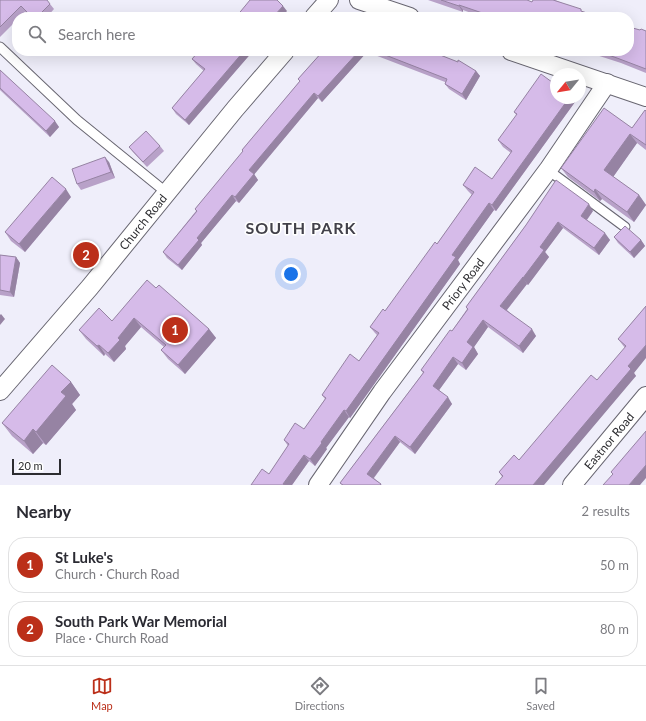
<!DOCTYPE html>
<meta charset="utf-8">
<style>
:root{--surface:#fff;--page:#f2f2f3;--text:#2b2b33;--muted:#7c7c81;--line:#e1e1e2;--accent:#bb2f19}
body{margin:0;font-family:Lato,sans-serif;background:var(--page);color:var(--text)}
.compass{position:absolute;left:550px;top:68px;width:36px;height:36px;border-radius:50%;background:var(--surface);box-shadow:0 4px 16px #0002;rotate:240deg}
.scale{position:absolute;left:12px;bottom:10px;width:49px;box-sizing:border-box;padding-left:4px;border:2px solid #2c2c30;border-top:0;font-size:11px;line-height:14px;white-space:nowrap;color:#2c2c30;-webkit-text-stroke:3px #fff;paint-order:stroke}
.you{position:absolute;left:291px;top:274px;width:14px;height:14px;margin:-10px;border:3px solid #fff;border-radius:50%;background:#1a73e8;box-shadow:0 0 0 6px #1a73e833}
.badge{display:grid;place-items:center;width:26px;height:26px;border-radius:50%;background:var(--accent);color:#fff;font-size:13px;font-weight:700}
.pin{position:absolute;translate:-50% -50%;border:2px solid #fff;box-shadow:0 1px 4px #0006}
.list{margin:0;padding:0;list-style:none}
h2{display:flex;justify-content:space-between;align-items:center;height:52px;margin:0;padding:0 16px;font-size:17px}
h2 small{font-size:13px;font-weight:400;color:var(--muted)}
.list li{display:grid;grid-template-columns:26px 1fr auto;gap:12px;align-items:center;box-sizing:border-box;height:56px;margin:0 8px 8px;padding:0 8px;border:1px solid var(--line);border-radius:16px}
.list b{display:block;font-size:15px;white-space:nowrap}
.list p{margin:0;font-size:13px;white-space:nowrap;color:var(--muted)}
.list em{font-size:13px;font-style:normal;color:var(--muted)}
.icon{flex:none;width:22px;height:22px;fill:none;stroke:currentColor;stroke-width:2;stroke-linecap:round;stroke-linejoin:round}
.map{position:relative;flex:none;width:646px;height:485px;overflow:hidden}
.search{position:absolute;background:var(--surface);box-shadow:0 4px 16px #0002;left:12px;right:12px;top:12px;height:44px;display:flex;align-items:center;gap:10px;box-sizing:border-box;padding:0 14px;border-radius:16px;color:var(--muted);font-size:15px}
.sheet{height:180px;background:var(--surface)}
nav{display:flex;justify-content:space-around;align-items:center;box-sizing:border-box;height:56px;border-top:1px solid var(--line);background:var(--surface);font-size:11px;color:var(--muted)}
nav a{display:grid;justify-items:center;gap:2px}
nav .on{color:var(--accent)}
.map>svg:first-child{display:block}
</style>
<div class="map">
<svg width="646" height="485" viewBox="0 0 646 485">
<rect width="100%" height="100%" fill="#efeefa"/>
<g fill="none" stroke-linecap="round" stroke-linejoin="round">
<defs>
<g id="lane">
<path d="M0 47 77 120 167 193"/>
<path d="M548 170 625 227"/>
</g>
<g id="street">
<path d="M359 0 410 17"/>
<path d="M314 17 329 0"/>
<path d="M511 51 646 97"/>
<path d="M0 391 90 287 235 109 285 51"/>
<path d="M318 485 382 392 548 170 607 83"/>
<path d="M572 485 646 396"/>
</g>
</defs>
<!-- lane casing -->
<use href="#lane" stroke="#686671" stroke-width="11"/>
<!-- street casing -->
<use href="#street" stroke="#686671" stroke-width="20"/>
<!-- lane -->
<use href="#lane" stroke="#fff" stroke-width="9"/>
<!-- street -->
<use href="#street" stroke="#fff" stroke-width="18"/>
</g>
<!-- wall -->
<g fill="#b8a1c8">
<path d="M0 0 50 4 54 9 47 17H30L25 12 20 17H17V20L0 37Z"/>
<path d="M428 0H527L532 2 533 0H555L583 12 599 17H482L463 10V12Z"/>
<path d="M640 30 646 31V73L621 63 584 51H629Z"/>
<path d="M199 51H253L189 125 176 114 172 108 204 71 196 64 192 59Z"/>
<path d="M323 51H430L476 71 480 76 466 100 449 89 445 84V82L367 52 322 102 318 98 254 174 258 180 239 203 236 201 201 243 202 245 182 270 167 258 163 252 196 211 195 209 243 152 242 150 300 81 298 79Z"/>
<path d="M0 70 59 127 50 137 0 90Z"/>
<path d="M575 102 496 211 494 210 458 260 460 264 350 418 349 417 326 448 327 449 315 466 309 461 292 485H251L269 474 288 446 284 440 304 429 325 399 322 395 359 361 377 335 375 333 370 327 385 311 437 244 472 195 468 191 463 185 492 179 511 153 503 147 498 140 517 116 514 112Z"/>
<path d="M646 111V150L637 143 613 177 639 195 646 205 634 222 602 199 600 201 568 177 561 168 632 128Z"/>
<path d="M160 146 164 151 147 167 133 152 129 147Z"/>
<path d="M109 162 115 178 81 190 77 184Z"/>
<path d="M71 197 25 252 11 241 5 232Z"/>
<path d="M593 211 587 220 610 240 599 255 563 228 545 252 549 257 528 285 527 284 507 310 536 336 523 353 488 327 474 347 478 354 466 370 458 364 439 390 452 404 415 454 400 442 374 478 382 485H342L340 483 423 373 421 370 452 331 467 309 466 307 526 225Z"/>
<path d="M614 237 641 240 645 246 634 258 618 243Z"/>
<path d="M0 255 16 257 20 263 14 297 0 295Z"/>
<path d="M156 288 209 329 216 338 185 374 168 359 161 350 164 347 141 327 125 346 126 349 114 362 105 354 104 356 86 339 79 330 112 321Z"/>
<path d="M646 306 634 373 636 376 502 477 499 472 519 460 597 380 625 348 618 339Z"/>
<path d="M71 382 80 395 72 404 76 410 46 445 43 443 33 454 12 436 2 423Z"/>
</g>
<!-- shaded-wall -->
<g fill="#9683a3">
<path d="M459 5 463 10V12L459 6Z"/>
<path d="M283 6 287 11 282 17H273Z"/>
<path d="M244 51H253L189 125 185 120Z"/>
<path d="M359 51H366L367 52 322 102 318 96Z"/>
<path d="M476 71 480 76 466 100 462 94Z"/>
<path d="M314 93 318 98 253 176 249 170Z"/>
<path d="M569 98H572L575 102 496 211 492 205Z"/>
<path d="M55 121 59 127 50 137 46 131Z"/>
<path d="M630 134 637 143 611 180 604 170Z"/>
<path d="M105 157 109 162 115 178 111 172Z"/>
<path d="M254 174 258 180 239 203 235 197Z"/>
<path d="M66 189 71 197 25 252 19 244Z"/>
<path d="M595 189 602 199 600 201 594 192Z"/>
<path d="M232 195 236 201 201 243 202 245 182 270 178 265 197 238Z"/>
<path d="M639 195 646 205 634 222 627 212Z"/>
<path d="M489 203 494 210 458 260 460 264 350 418 346 411 452 255Z"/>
<path d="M589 204 593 211 585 222 581 216Z"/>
<path d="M558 222 563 228 545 252 549 257 528 285 523 278 540 247Z"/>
<path d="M605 233 610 240 599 255 594 248Z"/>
<path d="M641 240 645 246 634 258 630 252Z"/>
<path d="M16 257 20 263 14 297 10 292Z"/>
<path d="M523 277 527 284 505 312 500 306Z"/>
<path d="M1 314 5 319 0 325V315Z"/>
<path d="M134 318 141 327 125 346 126 349 114 362 108 353 118 338Z"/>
<path d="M483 320 488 327 474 347 478 354 466 370 462 363 467 342Z"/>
<path d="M209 329 216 338 185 374 178 365Z"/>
<path d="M532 329 536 336 523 353 519 346Z"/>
<path d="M99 345 105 354 104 356 97 346Z"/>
<path d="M646 345V358L634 373 636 376 544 485H533L628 366Z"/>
<path d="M453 357 458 364 437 393 433 386Z"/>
<path d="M71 382 80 395 72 404 76 410 46 445 36 432 61 392Z"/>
<path d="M448 397 452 404 415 454 410 447Z"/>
<path d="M344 410 349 417 326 448 327 449 315 466 310 459 321 442Z"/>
<path d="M33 429 43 443 33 454 24 441Z"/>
<path d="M395 436 400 442 372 480 367 474Z"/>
<path d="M304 455 309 461 292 485H284L283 484Z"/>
<path d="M646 465V478L640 485H629Z"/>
</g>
<!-- building -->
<g fill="#d6bbe9" stroke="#9683a3">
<path d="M0 0H47L50 4 37 17H32L21 6 0 27Z"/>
<path d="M250 0H277L283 6 273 17H236Z"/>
<path d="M441 0H527L532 2 533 0H553L581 9V11L599 17H494L459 5V6Z"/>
<path d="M629 27 640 30 641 29 646 31V69L617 58 597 51H629Z"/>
<path d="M199 51H244L185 120 172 108 205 69 192 59Z"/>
<path d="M323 51H359L318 96 314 93 249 170 254 174 235 197 232 195 197 238 199 240 178 265 163 252 197 211 195 209 243 151 242 150 300 81 298 79Z"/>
<path d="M375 51H430L458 62V60L476 71 462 94 445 84 447 79Z"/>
<path d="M0 70 55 121 46 131 0 88Z"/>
<path d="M541 74 556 85V98H569L492 205 489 203 452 255 456 257 346 411 344 410 321 442 322 443 310 459 304 455 283 484 285 485H251L262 469 269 474 289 444 284 440 295 423 304 429 326 398 322 395 350 354 359 361 379 333 370 327 383 309 385 311 435 242 437 244 474 192 463 185 475 167 492 179 512 151 498 140 517 114 514 112Z"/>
<path d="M604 108 632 128 645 110 646 111V145L630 134 604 170 639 195 627 212 595 189 594 192 561 168Z"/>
<path d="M146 131 160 146 143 162 129 147Z"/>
<path d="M105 157 111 172 77 184 72 169Z"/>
<path d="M52 177 66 189 19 244 5 232Z"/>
<path d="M556 180 589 204 581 216 605 233 594 248 558 222 540 247 544 250 523 278V277L500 306 532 329 519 346 483 320 467 342 473 347 462 363 453 357 433 386 448 397 410 447 395 436 367 474 381 484 380 485H343L340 483 424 372 421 370 450 330 452 331 468 309 466 307 526 225Z"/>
<path d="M625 226 641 240 630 252 614 237Z"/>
<path d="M0 255 16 257 10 292 0 290Z"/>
<path d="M147 280 156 288 159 285 209 329 178 365 161 350 166 345 134 318 118 338 120 340 108 353 99 345 97 346 79 330 99 308 112 321Z"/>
<path d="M646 306V345L628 366 631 369 533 485H495L503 476 499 472 514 455 519 460 591 375 597 380 626 346 618 339Z"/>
<path d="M52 365 71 382 61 392 66 396 36 432 33 429 24 441 2 423Z"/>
<path d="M646 431V465L629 485H603L613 474 611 472Z"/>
</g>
<g text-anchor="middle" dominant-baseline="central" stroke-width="3" stroke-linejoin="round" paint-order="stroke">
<!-- street labels -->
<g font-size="12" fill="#2c2c30" stroke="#fff">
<text transform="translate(143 222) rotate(-51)">Church Road</text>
<text transform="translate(463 284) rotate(-53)">Priory Road</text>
<text transform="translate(609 441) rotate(-50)">Eastnor Road</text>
</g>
<!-- district labels -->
<g font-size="16" font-weight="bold" letter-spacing="1" fill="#42414a" stroke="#fff">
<text x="301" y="227">SOUTH PARK</text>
</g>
</g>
</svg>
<svg class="compass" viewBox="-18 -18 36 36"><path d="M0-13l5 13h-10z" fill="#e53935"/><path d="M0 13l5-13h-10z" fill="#7c7c81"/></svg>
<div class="scale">20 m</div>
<div class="you"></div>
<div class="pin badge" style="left:175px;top:330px">1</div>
<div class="pin badge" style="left:86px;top:255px">2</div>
<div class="search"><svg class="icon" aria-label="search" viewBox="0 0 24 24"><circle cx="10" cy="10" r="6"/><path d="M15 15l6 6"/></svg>Search here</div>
</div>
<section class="sheet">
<h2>Nearby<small>2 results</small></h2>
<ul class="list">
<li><span class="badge">1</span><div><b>St Luke's</b><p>Church · Church Road</p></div><em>50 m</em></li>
<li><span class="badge">2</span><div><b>South Park War Memorial</b><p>Place · Church Road</p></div><em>80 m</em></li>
</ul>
</section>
<nav>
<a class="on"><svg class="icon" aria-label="map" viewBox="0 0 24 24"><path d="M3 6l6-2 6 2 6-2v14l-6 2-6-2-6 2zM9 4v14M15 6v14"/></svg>Map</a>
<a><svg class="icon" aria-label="directions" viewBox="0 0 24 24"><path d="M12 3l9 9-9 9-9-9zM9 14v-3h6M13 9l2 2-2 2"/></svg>Directions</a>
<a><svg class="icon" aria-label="saved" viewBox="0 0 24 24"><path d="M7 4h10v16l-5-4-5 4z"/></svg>Saved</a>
</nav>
